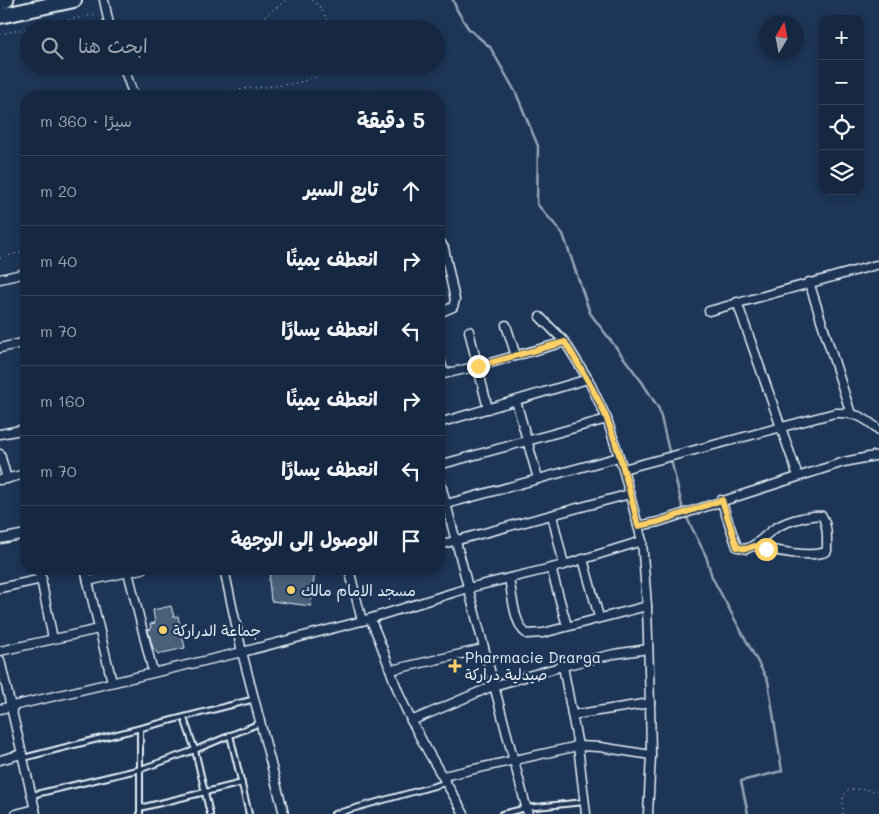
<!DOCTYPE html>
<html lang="ar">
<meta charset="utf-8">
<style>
:root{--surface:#162841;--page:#1f3048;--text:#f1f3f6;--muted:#9ea6b1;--line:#35445a}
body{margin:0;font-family:Mali,"Playpen Sans Arabic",sans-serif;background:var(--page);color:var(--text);direction:rtl}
.controls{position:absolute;right:15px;top:15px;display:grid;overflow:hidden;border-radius:10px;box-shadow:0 2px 8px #0003}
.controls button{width:45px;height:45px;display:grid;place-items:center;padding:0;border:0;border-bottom:1px solid var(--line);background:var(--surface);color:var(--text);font:25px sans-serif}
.compass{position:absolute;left:759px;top:15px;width:45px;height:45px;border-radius:50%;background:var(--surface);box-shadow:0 2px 8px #0003;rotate:10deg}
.stop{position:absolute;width:15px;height:15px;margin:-11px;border:4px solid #ffd166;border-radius:50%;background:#fff}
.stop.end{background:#ffd166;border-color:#fff;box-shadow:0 1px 5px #0008}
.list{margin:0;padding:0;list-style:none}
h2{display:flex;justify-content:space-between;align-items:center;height:65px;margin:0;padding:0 20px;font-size:21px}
h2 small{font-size:16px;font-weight:400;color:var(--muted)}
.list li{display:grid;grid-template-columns:32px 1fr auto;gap:15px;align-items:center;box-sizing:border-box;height:70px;padding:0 20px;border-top:1px solid var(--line)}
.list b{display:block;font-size:19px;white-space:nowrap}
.list em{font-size:16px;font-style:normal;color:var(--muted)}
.icon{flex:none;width:28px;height:28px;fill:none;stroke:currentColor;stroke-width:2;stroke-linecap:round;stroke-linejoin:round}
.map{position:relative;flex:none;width:879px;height:814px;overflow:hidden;direction:ltr}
.search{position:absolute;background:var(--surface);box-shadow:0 2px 8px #0003;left:20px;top:20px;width:425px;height:55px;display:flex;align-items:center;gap:12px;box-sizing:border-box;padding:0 18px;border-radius:28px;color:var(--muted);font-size:19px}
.panel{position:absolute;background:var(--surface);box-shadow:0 2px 8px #0003;left:20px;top:90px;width:425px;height:485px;border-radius:20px;direction:rtl}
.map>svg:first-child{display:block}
</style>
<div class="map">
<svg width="879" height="814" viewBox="0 0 879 814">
<rect width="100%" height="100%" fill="#1d3557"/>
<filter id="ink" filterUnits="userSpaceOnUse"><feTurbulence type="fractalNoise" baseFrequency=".02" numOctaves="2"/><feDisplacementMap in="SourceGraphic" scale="10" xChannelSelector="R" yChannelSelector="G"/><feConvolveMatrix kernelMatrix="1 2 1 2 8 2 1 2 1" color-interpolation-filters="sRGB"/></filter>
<g filter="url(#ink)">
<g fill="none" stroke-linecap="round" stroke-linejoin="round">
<!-- stream -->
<path stroke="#95a4b5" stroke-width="2.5" d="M453 0 457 10 468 28 490 47 516 93 538 146 537 204 563 234 590 313 642 382 659 409 683 510 706 556 712 577 768 681 782 771 741 781 748 814"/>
</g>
<!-- building -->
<g fill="#495e7a" stroke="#e8f1f8">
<path d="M271 569H315L311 606 271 601 269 580Z"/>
<path d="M171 606 174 617 178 616 185 648 158 654 153 648 148 630 151 629 150 624 155 623 153 610Z"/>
</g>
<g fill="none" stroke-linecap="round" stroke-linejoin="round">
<defs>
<g id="lane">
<path d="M184 718 195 750 210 814"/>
<path d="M230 735 249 814"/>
<path d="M23 758 255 699"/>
<path d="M32 795 141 769 195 750 260 723"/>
<path d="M140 808 242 783"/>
<path d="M140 814V729"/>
<path d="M334 814 445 783"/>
<path d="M502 814 526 808 584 802"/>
</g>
<g id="street">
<path d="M104 0 110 29"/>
<path d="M123 66 134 96"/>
<path d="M439 240 444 248 455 300 453 307 439 313"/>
<path d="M0 279 26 273"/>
<path d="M809 282 851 414"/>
<path d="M737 302 798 476"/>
<path d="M709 311 876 265"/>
<path d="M540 317 565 342 588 379 607 419 623 469 642 541 647 606 650 703 651 755 648 814"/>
<path d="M506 325 516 356"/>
<path d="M469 331 488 409"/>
<path d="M0 348 26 342"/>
<path d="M439 357 444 373"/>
<path d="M439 375 479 366 565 342"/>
<path d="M516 401 538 479"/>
<path d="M439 423 588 379"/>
<path d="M0 434 26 429"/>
<path d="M0 454 7 479"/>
<path d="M439 465 607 419"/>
<path d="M623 469 835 413C855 412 864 417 879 430"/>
<path d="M439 477 528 814"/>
<path d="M0 480 26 474"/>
<path d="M721 500 737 547 746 549C762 543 766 532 779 526 788 521 812 514 822 516 828 526 827 540 827 551 814 559 770 550 754 546"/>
<path d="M439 506 619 457"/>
<path d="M552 515 564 565"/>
<path d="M638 526 658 522 844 462 879 455"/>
<path d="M0 539 26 534"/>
<path d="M439 545 630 494"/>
<path d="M583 559 599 617"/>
<path d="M551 568 567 626"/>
<path d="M39 569 53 639"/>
<path d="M85 569 112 682"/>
<path d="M224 569 242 652 284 814"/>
<path d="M349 569 362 621"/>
<path d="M128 572 153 672"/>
<path d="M509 578C512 593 514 626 527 634L543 633 647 606"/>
<path d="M88 581 142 569"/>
<path d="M0 588 42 579"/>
<path d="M370 619C384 647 391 677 404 705 421 743 444 778 464 814"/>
<path d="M0 651 99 629"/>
<path d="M0 660 36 814"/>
<path d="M563 666 578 746 586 814"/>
<path d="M391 670 483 649"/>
<path d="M0 709 242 652 362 621 468 588 564 565 642 541"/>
<path d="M572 715 650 703"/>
<path d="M411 721 493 686 563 666 614 654 648 649"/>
<path d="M0 760 22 754"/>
<path d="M443 776 578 746 600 747 651 755"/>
<path d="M16 814 35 809"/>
</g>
<g id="highway">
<path d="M0 2 6 0"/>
<path d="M0 16 74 0"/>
</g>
</defs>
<!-- lane casing -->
<use href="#lane" stroke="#e8f1f8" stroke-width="8"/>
<!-- street casing -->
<use href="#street" stroke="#e8f1f8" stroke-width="11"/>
<!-- highway casing -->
<use href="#highway" stroke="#e8f1f8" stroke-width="18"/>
<!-- path -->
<g stroke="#e8f1f8" stroke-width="1" stroke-dasharray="1 4" stroke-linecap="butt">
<path d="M312 0 320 7 332 29"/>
<path d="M249 29 286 0"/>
<path d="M0 34 97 14"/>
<path d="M211 96C245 83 307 92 334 66"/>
<path d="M350 96C362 91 375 83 386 96"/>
<path d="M0 258 26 251"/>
<path d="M843 814V797L848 790 857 789 879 791"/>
</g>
<!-- lane -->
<use href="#lane" stroke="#1d3557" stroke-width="4"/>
<!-- street -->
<use href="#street" stroke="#1d3557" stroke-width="8"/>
<!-- highway -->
<use href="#highway" stroke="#1d3557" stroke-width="14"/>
</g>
</g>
<g fill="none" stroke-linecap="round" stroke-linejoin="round" filter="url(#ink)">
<!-- route -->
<path stroke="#ffd166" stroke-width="6" d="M478 366 565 342C580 367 596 392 607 419 620 453 630 490 638 526L658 522 722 500 737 547 746 549 754 546 766 549"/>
</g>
<!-- markers -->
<g fill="#ffd166" stroke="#1d3557" stroke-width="2">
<circle cx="291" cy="590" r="5"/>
<circle cx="163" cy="630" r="5"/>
<path d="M452.5 658.5h5v5h5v5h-5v5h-5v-5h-5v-5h5z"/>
</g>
<g text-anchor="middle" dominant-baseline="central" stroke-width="4.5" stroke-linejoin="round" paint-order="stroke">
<!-- poi labels -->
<g font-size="15" fill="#e8f1f8" stroke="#1d3557" text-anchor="start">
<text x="301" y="590">مسجد الامام مالك</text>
<text x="173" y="630">جماعة الدراركة</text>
<text x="465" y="657">Pharmacie Drarga<tspan x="465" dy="17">صيدلية دراركة</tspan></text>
</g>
</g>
</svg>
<div class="controls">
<button>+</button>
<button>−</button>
<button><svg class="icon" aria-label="locate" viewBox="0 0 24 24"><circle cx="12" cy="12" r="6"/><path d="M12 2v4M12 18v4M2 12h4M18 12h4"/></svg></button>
<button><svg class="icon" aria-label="layers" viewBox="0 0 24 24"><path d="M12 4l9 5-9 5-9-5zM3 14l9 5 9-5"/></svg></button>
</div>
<svg class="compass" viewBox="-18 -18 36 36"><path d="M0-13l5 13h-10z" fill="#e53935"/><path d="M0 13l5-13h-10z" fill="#9ea6b1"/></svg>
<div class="stop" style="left:766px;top:549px"></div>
<div class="stop end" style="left:478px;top:366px"></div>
<div class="search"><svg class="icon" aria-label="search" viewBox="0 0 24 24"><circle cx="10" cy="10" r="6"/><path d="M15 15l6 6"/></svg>ابحث هنا</div>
<section class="panel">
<h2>5 دقيقة<small>سيرًا · 360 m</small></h2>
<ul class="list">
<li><svg class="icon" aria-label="ahead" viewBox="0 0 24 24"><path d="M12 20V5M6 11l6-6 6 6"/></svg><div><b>تابع السير</b></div><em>20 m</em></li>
<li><svg class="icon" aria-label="right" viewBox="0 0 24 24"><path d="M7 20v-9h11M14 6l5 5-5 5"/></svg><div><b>انعطف يمينًا</b></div><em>40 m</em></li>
<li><svg class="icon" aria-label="left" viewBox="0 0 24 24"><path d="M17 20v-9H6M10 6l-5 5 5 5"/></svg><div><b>انعطف يسارًا</b></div><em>70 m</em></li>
<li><svg class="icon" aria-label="right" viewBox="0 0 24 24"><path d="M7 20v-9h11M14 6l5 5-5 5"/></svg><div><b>انعطف يمينًا</b></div><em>160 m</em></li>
<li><svg class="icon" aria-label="left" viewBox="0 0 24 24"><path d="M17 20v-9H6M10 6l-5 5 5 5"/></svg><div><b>انعطف يسارًا</b></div><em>70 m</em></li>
<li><svg class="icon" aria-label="arrive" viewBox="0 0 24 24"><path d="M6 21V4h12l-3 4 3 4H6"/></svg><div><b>الوصول إلى الوجهة</b></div></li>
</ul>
</section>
</div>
